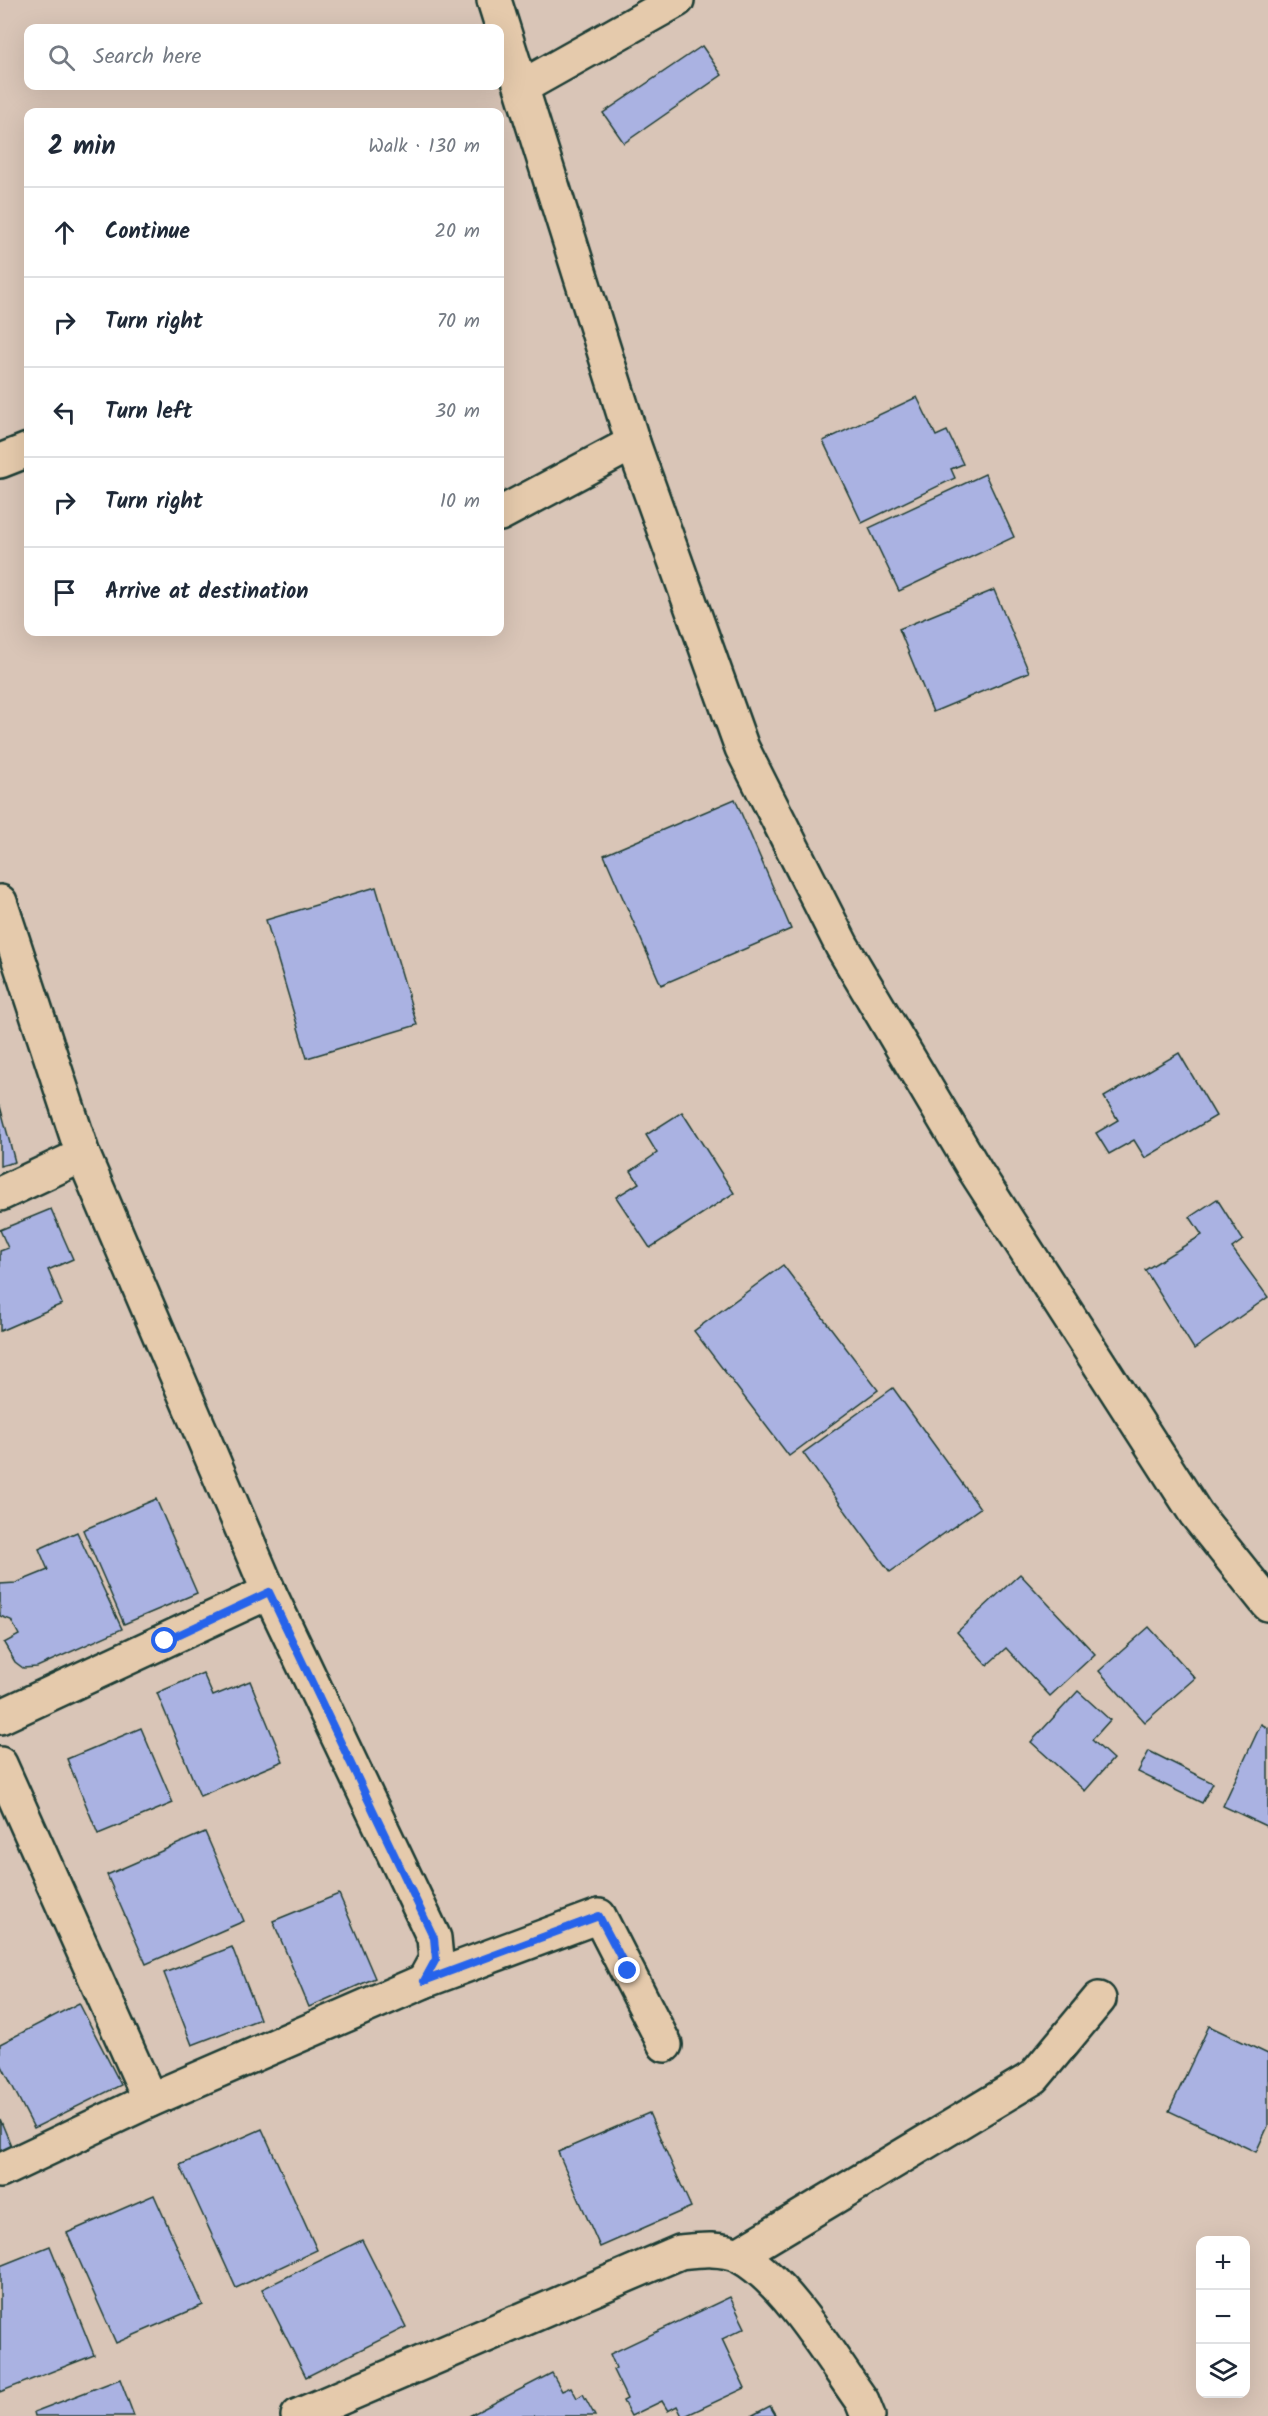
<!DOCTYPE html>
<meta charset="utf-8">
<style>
:root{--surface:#fff;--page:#f2f2f3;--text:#1f2937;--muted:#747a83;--line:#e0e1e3}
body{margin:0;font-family:Kalam,sans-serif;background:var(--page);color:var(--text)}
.controls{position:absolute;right:18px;bottom:18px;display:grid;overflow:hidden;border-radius:12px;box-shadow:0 6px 24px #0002}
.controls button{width:54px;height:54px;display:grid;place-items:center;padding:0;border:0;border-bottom:2px solid var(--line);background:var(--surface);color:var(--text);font:30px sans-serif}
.stop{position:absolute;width:18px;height:18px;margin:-14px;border:4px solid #2563eb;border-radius:50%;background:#fff}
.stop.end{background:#2563eb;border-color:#fff;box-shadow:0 2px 6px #0008}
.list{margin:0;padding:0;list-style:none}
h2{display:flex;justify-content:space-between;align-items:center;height:78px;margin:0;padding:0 24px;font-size:26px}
h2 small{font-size:20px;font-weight:400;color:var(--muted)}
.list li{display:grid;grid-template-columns:39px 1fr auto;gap:18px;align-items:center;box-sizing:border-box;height:90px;padding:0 24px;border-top:2px solid var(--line)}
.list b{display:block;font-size:22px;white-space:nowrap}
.list em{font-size:20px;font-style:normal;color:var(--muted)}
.icon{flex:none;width:33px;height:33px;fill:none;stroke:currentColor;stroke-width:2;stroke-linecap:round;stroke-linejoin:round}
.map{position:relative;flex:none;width:1268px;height:2416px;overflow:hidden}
.search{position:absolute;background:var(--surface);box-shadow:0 6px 24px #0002;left:24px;top:24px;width:480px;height:66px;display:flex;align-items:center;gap:15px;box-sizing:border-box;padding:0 21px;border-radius:12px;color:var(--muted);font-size:22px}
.panel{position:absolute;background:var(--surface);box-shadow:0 6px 24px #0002;left:24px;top:108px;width:480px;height:528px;border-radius:12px}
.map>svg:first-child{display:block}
</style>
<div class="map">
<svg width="1268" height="2416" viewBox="0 0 1268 2416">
<rect width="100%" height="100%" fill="#d9c5b7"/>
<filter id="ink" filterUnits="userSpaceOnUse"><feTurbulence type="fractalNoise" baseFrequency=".0167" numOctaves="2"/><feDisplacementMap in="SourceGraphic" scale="12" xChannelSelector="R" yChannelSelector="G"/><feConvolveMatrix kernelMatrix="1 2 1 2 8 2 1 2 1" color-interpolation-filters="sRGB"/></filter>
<g filter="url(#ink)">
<!-- building -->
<g fill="#aab2e2" stroke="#1f3d34" stroke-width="1.5">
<path d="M702 46 722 75 624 143 603 113Z"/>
<path d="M917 397 936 436 947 431 963 464 951 469 955 478 862 523 823 441Z"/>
<path d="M985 474 1014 537 899 591 869 528Z"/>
<path d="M994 590 1029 672 933 712 899 629Z"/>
<path d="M735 799 791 929 661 985 604 855Z"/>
<path d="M376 887 417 1025 307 1058 266 920Z"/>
<path d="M1179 1053 1216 1116 1145 1158 1134 1140 1109 1154 1096 1133 1118 1120 1104 1097Z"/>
<path d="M0 1106 15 1162 0 1166Z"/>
<path d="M682 1112 734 1193 650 1248 616 1197 639 1183 631 1171 657 1153 646 1135Z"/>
<path d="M1217 1199 1243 1240 1232 1248 1268 1297 1194 1349 1145 1270 1202 1235 1190 1217Z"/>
<path d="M51 1209 73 1259 48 1270 62 1304 0 1331V1251L8 1248 0 1230Z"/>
<path d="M783 1265 878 1390 789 1456 694 1331Z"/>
<path d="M893 1388 980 1508 890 1572 803 1453Z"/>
<path d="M156 1499 197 1593 124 1624 83 1530Z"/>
<path d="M77 1532 122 1629 37 1667 23 1668 15 1662 4 1643 19 1635 11 1620 0 1616V1584L16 1583 48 1570 39 1549Z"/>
<path d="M1020 1574 1095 1654 1050 1696 1006 1648 987 1665 957 1632Z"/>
<path d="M1149 1627 1195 1678 1145 1722 1099 1671Z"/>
<path d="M203 1673 213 1696 250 1681 283 1761 200 1796 157 1693Z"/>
<path d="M1078 1691 1110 1720 1092 1740 1113 1759 1085 1791 1031 1742Z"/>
<path d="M1261 1724 1268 1728V1827L1223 1806Z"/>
<path d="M141 1728 173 1803 98 1834 67 1759Z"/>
<path d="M1149 1751 1213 1783 1202 1803 1138 1772Z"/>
<path d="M205 1832 244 1921 146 1964 107 1875Z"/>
<path d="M339 1894 375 1978 309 2007 273 1921Z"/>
<path d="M232 1947 260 2019 192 2045 164 1973Z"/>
<path d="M79 2003 121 2085 34 2128 0 2062V2044Z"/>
<path d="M1209 2026 1268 2054V2126L1256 2152 1169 2111Z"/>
<path d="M649 2113 691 2207 600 2247 558 2152Z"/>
<path d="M0 2119 12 2148 0 2153Z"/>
<path d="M262 2129 317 2250 236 2288 180 2165Z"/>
<path d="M154 2195 203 2305 116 2343 67 2233Z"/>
<path d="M362 2240 406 2327 306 2377 262 2289Z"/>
<path d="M50 2246 94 2355 0 2392V2266Z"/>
<path d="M730 2297 745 2328 722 2339 745 2388 685 2416H682L677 2406 668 2411 662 2401 631 2416 623 2401 627 2399 613 2370 616 2368 610 2354Z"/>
<path d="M552 2373 562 2391 571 2387 577 2398 583 2394 595 2416H469Z"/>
<path d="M120 2379 134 2416H35L34 2412Z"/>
<path d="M770 2406 776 2416H751Z"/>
</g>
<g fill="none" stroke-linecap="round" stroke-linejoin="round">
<defs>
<g id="minor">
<path d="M494 0 633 443 742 748 842 946 976 1172 1196 1514 1268 1604"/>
<path d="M522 87 677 0"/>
<path d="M0 461 28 450"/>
<path d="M500 514 633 443"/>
<path d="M0 902 83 1155 269 1592 434 1938 436 1959 424 1981"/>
<path d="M0 1194 83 1155"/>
<path d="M0 1717 269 1592"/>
<path d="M0 1764 150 2100"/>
<path d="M0 2171 150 2100 424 1981 599 1916 665 2045"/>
<path d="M738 2255 1034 2077 1099 1999"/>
<path d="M298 2416 680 2252C699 2250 722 2247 740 2256 786 2281 831 2358 862 2401L868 2416"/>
</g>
</defs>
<!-- minor casing -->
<use href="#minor" stroke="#1f3d34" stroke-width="38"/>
<!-- minor -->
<use href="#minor" stroke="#e5caac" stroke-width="33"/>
</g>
</g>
<g fill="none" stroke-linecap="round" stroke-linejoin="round" filter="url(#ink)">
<!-- route -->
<path stroke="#2563eb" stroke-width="8" d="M165 1641 269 1592 434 1938 436 1959 424 1981 599 1916 628 1971"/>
</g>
</svg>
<div class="controls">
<button>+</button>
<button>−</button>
<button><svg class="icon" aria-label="layers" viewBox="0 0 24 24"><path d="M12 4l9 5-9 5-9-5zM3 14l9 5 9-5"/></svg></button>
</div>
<div class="stop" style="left:165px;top:1641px"></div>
<div class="stop end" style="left:628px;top:1971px"></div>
<div class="search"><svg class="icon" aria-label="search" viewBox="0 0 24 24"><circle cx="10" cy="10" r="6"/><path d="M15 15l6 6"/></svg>Search here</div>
<section class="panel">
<h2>2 min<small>Walk · 130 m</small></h2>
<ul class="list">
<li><svg class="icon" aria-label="ahead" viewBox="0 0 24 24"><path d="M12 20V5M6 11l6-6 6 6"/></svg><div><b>Continue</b></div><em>20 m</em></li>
<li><svg class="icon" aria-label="right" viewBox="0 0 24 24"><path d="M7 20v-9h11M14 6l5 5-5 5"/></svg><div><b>Turn right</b></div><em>70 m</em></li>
<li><svg class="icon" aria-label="left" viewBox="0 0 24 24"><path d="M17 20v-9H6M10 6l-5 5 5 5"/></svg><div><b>Turn left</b></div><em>30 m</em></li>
<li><svg class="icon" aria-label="right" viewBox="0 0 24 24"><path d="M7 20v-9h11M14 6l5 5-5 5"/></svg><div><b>Turn right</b></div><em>10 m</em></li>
<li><svg class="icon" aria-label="arrive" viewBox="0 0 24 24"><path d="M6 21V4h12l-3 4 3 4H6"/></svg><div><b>Arrive at destination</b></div></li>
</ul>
</section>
</div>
